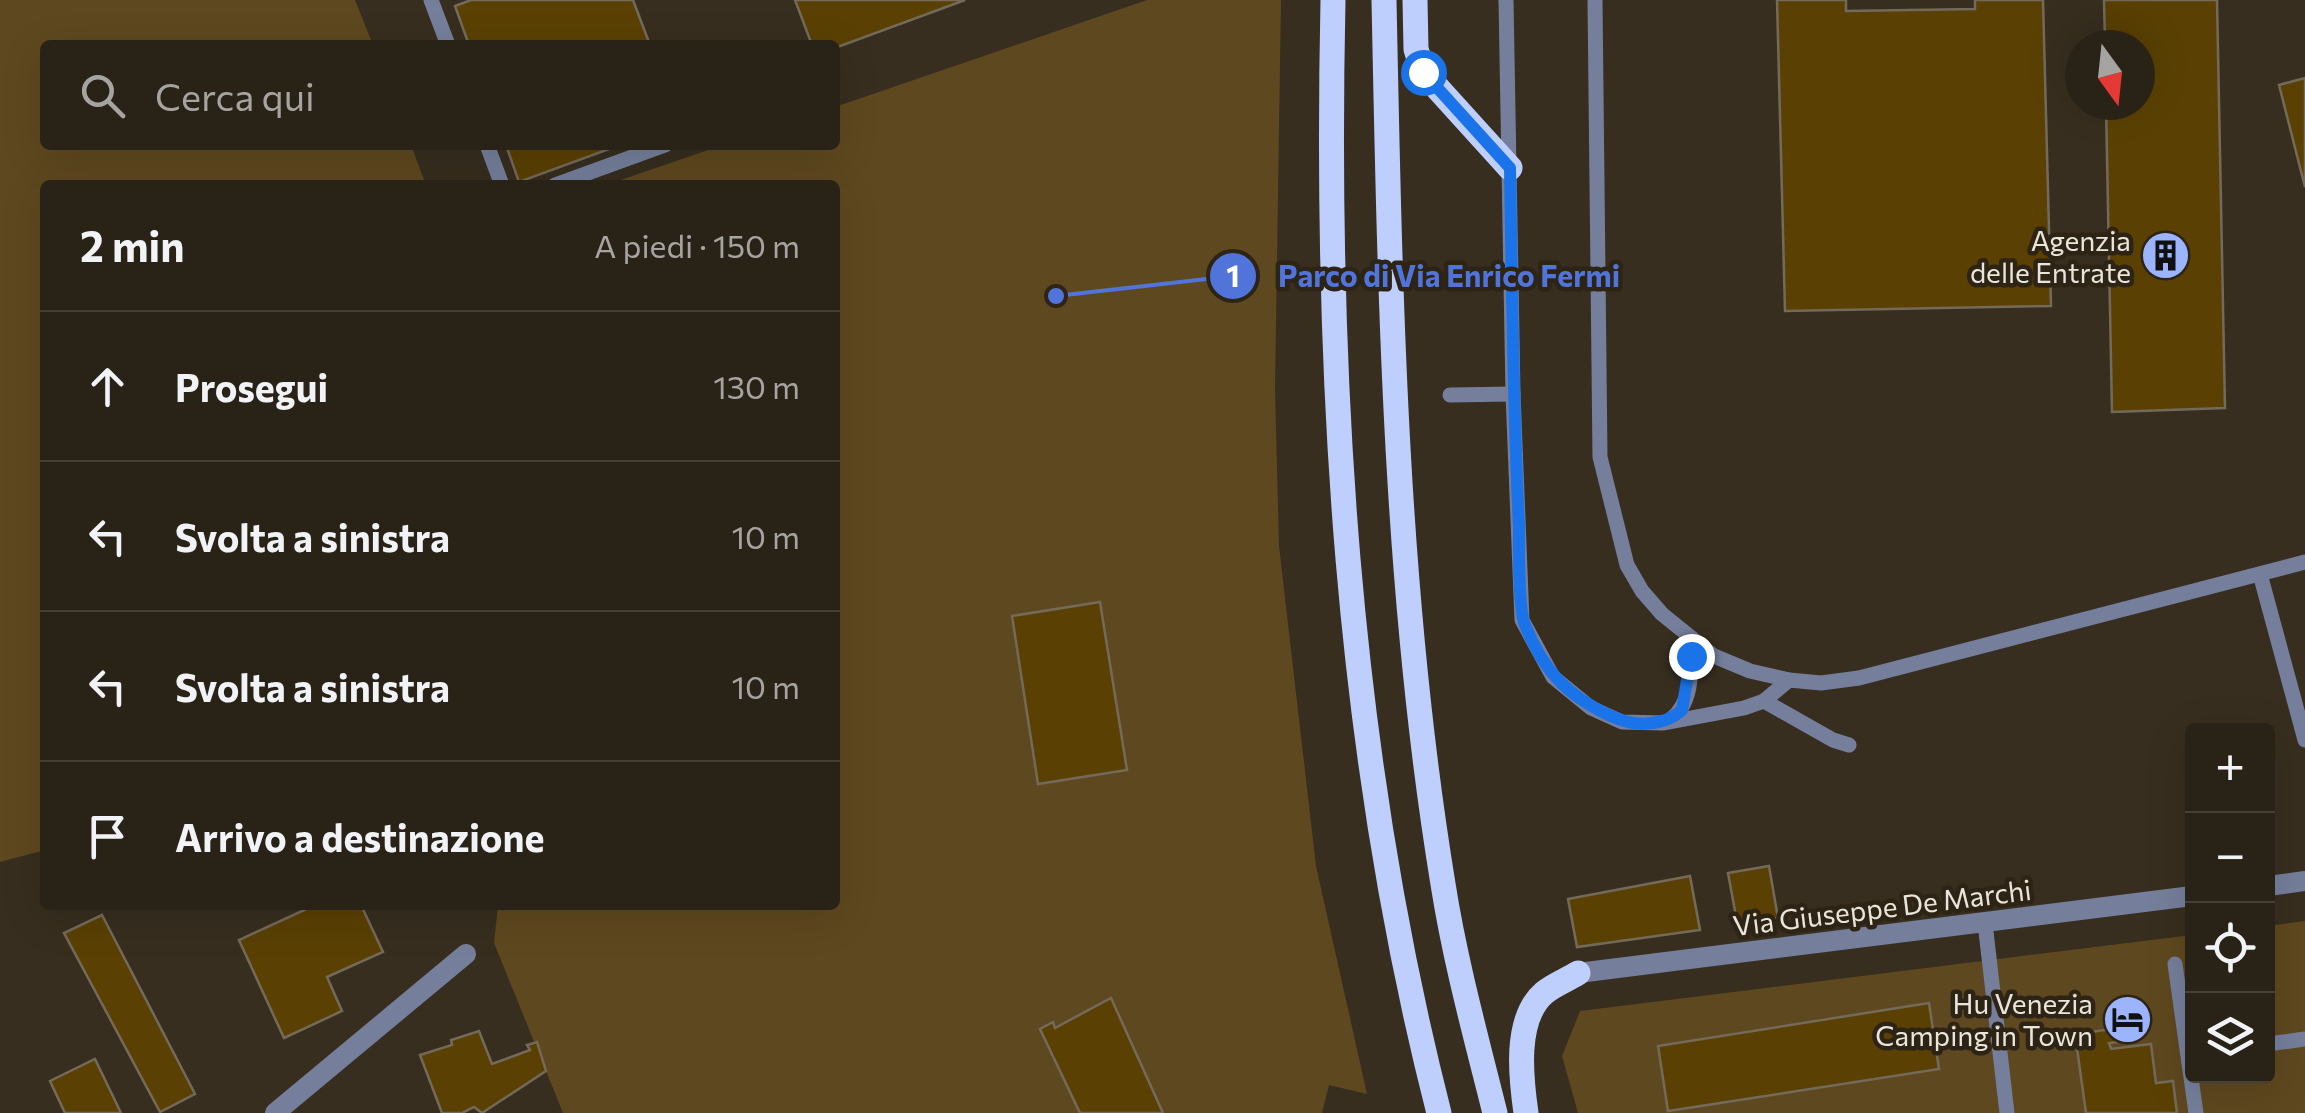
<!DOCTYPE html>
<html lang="it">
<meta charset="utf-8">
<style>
:root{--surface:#292217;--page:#352f24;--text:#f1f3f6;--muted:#a5a4a1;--line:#453f36}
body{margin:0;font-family:Commissioner,sans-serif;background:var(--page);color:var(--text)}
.controls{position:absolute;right:30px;bottom:30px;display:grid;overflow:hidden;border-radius:10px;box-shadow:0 10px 40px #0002}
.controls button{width:90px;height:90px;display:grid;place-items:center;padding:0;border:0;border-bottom:2px solid var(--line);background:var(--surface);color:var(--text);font:50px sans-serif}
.compass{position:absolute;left:2065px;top:30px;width:90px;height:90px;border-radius:50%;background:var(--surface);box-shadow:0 10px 40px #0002;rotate:165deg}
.stop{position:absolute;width:30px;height:30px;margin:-22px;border:8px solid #1a73e8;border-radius:50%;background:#fff}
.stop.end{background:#1a73e8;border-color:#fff;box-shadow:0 2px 10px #0008}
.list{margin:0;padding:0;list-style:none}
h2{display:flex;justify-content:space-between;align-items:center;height:130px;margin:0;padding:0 40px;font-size:42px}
h2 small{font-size:32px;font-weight:400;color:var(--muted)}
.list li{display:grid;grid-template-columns:65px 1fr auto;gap:30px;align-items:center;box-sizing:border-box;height:150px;padding:0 40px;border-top:2px solid var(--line)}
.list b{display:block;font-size:38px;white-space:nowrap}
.list em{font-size:32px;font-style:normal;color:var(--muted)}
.icon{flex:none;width:55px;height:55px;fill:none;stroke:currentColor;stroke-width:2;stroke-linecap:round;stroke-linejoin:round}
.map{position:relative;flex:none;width:2305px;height:1113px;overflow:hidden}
.search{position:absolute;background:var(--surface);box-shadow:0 10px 40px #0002;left:40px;top:40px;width:800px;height:110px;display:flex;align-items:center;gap:25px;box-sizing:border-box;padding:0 35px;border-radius:10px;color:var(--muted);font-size:38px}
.panel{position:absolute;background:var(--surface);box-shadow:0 10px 40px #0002;left:40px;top:180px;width:800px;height:730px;border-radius:10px}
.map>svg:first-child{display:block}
</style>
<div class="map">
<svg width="2305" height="1113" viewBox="0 0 2305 1113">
<rect width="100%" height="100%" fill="#372e1f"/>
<!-- green -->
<g fill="#5e481f">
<path d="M0 0H355L373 45H45V145H411L426 185H45V850L0 862Z"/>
<path d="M1147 0H1281L1275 389 1279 546 1316 866 1367 1094 1329 1085 1322 1113H563L494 943 498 905H835V185H606L723 145H835V107Z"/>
<path d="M2305 921V1113H1578L1562 1056 1580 1011 2192 935V1076H2268V926Z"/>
</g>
<!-- building -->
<g fill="#5a4003" stroke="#746a5a" stroke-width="2.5">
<path d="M471 0H633L650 45H469L455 6Z"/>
<path d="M795 0H965L835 48V45H812Z"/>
<path d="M1777 0H1846V11L1975 9V0H2043L2051 306 1785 311Z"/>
<path d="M2104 0H2217L2225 408 2112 412 2106 105H2140V45H2105Z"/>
<path d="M2305 78V187L2279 85Z"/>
<path d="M506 145H620L519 182Z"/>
<path d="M1100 602 1127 770 1038 784 1012 616Z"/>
<path d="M1769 866 1778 918 1737 922 1728 873Z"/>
<path d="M1690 876 1700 930 1577 947 1568 899Z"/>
<path d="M315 905H361L383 952 327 977 342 1011 284 1038 239 940Z"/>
<path d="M102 915 195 1094 160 1112 64 933Z"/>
<path d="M1111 998 1163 1113H1080L1040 1029 1053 1022 1055 1028Z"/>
<path d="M1929 1003 1939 1069 1668 1111 1658 1046Z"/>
<path d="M2136 1026 2138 1040 2109 1043 2111 1049 2151 1044 2156 1083 2173 1081 2177 1113H2086L2075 1034Z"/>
<path d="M479 1031 492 1064 530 1050 527 1045 537 1042 546 1071 482 1113 474 1107 462 1113H442L420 1055 452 1045 451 1040Z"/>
<path d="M95 1059 121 1113H65L50 1081Z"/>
</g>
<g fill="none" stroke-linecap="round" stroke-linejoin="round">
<!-- service -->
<g stroke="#757f9b" stroke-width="15">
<path d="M431 0 448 45"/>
<path d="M1506 0 1513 394 1522 620 1553 677 1591 708 1622 722 1664 723 1744 708 1764 701 1789 680"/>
<path d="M1595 0 1600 457 1627 565 1642 591 1662 614 1714 656 1750 671 1789 680 1821 683 1859 678 2305 562"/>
<path d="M487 145 502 185"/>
<path d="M555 185 665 145"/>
<path d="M1450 395 1513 394"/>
<path d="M2260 574 2305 740"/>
<path d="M1764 701 1833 740 1849 745"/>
<path d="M1670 720C1695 702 1692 664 1687 636"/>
<path d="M1985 923 2007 1113"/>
<path d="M2175 964 2196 1113"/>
<path d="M2268 1044 2305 1039"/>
</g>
<!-- minor -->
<g stroke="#757f9b" stroke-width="20">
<path d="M2268 886 2305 881"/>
<path d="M1578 973 2192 896"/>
<path d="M275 1113 466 954"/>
</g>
<!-- primary -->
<g stroke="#becffd" stroke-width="25">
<path d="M1333 0C1325 372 1346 751 1439 1113"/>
<path d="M1384 0C1390 296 1395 591 1443 884 1455 961 1476 1037 1495 1113"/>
<path d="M1415 0 1416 49 1423 72 1510 168"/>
<path d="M1526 1113C1521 1078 1514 1019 1544 993 1553 985 1567 980 1578 973"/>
</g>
</g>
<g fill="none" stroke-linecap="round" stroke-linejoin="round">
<!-- route -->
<path stroke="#1a73e8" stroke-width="12" d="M1423 72 1510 168C1512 288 1513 407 1519 527 1519 548 1518 610 1525 625 1543 670 1567 696 1611 716 1634 727 1663 727 1682 710L1691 656"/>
</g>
<!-- icons -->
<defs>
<symbol id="building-disc" viewBox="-11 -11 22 22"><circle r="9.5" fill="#9bb4fd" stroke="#2d2416"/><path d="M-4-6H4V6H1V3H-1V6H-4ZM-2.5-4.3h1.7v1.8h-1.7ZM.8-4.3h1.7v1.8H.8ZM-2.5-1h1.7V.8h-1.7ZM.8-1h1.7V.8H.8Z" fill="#111"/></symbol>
<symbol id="hotel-disc" viewBox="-11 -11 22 22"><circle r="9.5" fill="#9bb4fd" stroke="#2d2416"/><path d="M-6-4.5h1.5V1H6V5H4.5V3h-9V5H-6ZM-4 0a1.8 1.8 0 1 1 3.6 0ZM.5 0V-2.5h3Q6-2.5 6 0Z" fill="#111"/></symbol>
</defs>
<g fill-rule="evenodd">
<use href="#building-disc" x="2138" y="228" width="55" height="55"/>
<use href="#hotel-disc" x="2100" y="992" width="55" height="55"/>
</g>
<g text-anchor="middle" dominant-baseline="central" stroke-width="9" stroke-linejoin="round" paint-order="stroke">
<!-- poi labels -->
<g font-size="28" fill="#eae5db" stroke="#2d2416" text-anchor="end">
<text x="2131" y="240">Agenzia<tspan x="2131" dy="32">delle Entrate</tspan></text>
<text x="2093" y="1003">Hu Venezia<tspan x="2093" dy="32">Camping in Town</tspan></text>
</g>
<!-- street labels -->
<g font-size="28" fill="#eae5db" stroke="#2d2416">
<text transform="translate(1882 907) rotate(-7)">Via Giuseppe De Marchi</text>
</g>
</g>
<!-- callouts -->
<path fill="none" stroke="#5074d9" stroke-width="4" d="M1056 296L1233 276"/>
<g fill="#5074d9" stroke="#2d2416" stroke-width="4">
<circle cx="1056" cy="296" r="10"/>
<circle cx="1233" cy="276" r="25"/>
</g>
<g font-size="30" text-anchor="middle" font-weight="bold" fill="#fff">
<text x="1233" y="287">1</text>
</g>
<g font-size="30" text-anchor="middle" font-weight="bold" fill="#5074d9" stroke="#2d2416" stroke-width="9" stroke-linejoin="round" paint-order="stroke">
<text x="1449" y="287">Parco di Via Enrico Fermi</text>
</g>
</svg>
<div class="controls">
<button>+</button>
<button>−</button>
<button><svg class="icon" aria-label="locate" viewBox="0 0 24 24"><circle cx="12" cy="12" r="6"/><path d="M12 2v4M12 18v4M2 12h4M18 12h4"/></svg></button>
<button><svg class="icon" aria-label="layers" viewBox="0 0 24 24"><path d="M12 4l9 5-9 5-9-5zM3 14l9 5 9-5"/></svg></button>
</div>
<svg class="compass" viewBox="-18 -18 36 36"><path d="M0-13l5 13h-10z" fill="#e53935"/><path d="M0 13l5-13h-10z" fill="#a5a4a1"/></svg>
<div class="stop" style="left:1423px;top:72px"></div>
<div class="stop end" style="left:1691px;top:656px"></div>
<div class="search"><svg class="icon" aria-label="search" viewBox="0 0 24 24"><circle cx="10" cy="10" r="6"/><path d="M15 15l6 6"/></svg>Cerca qui</div>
<section class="panel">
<h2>2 min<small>A piedi · 150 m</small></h2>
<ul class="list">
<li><svg class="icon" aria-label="ahead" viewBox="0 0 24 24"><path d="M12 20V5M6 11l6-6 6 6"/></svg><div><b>Prosegui</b></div><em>130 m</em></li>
<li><svg class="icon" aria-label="left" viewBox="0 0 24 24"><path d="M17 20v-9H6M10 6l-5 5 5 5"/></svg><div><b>Svolta a sinistra</b></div><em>10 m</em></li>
<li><svg class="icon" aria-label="left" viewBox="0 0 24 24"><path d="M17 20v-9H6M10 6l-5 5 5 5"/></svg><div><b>Svolta a sinistra</b></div><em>10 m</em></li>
<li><svg class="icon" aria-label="arrive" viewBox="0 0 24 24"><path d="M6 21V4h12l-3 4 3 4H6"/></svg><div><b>Arrivo a destinazione</b></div></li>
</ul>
</section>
</div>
